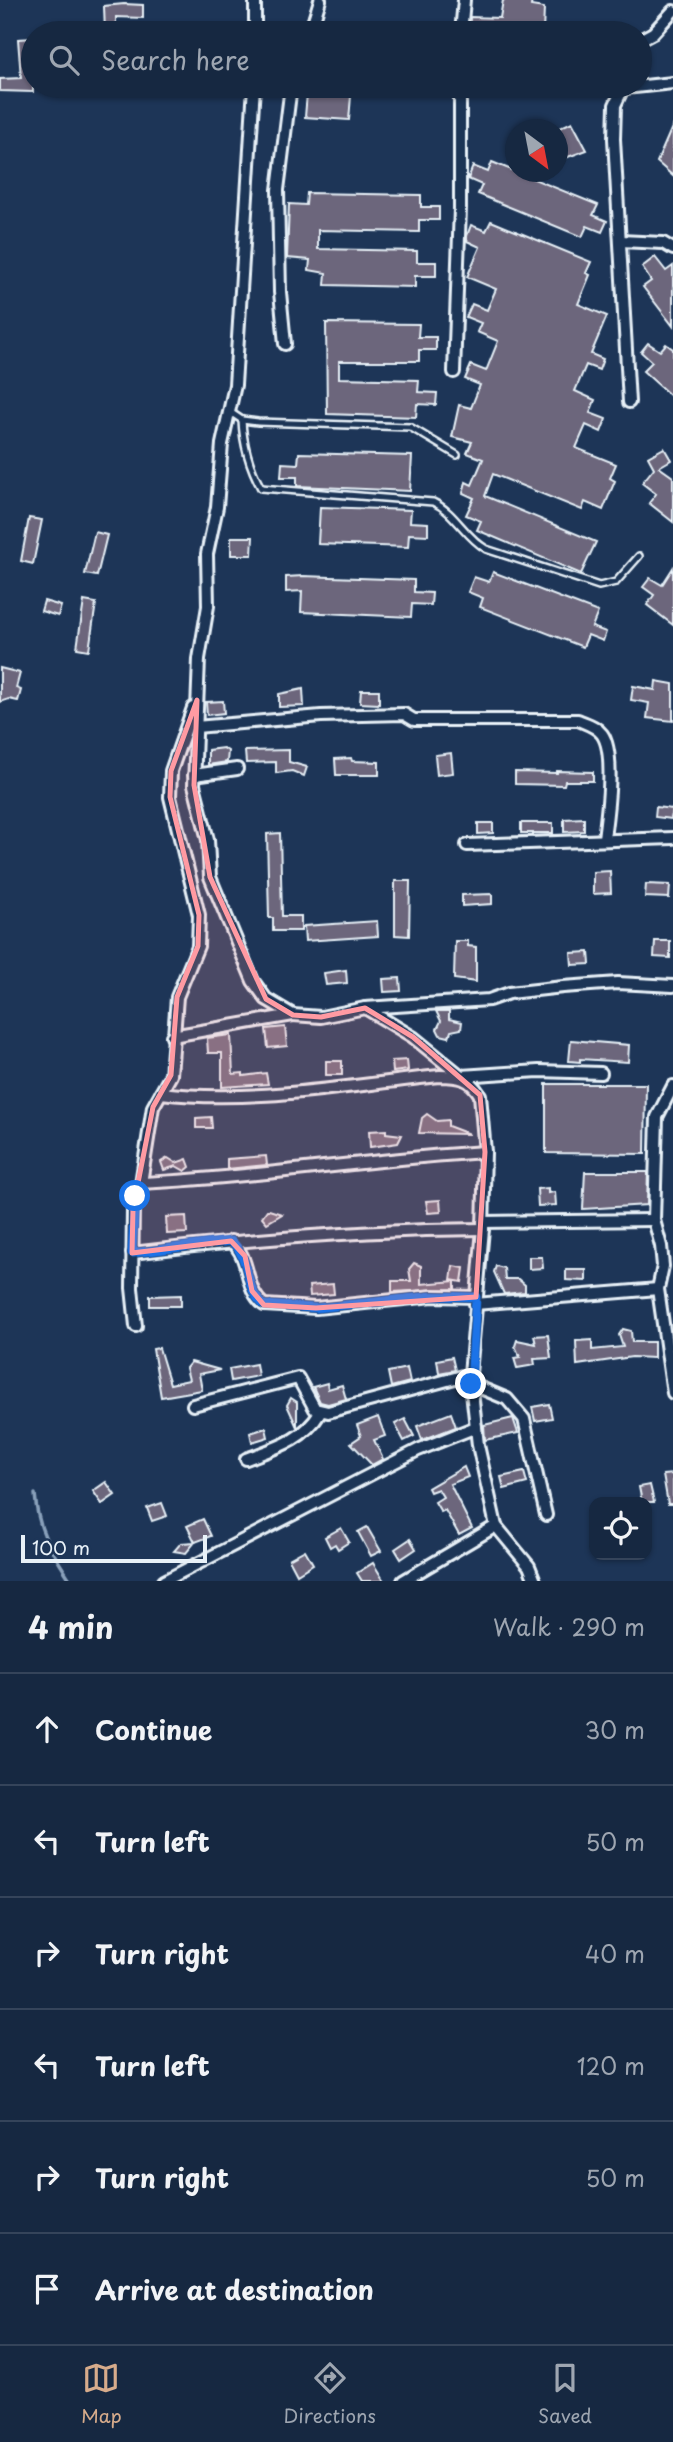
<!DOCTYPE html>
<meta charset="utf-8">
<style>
:root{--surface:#162841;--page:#1f3048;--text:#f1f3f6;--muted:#9ea6b1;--line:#35445a;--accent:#d6ab8b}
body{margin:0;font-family:"Playpen Sans",sans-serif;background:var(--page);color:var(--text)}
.controls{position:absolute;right:21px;bottom:21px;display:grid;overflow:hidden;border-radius:14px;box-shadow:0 2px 5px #0004}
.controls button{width:63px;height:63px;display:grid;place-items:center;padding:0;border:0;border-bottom:2px solid var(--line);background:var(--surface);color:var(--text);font:35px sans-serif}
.compass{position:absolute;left:505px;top:119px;width:63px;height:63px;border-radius:50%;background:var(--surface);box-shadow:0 2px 5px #0004;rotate:148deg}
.scale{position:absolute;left:21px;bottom:18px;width:186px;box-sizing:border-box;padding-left:7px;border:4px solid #e8f1f8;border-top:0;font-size:19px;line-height:24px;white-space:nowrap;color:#e8f1f8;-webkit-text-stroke:5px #1d3557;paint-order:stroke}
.stop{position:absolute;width:21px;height:21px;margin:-16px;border:5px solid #1a73e8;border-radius:50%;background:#fff}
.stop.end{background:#1a73e8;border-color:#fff;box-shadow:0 2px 7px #0008}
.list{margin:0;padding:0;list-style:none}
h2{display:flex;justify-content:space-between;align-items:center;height:91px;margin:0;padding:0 28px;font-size:30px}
h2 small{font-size:23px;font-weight:400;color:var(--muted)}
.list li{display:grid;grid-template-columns:46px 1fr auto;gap:21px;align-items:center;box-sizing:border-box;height:112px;padding:0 28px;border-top:2px solid var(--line)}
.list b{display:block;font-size:26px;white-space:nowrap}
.list em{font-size:23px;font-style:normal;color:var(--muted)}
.icon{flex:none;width:38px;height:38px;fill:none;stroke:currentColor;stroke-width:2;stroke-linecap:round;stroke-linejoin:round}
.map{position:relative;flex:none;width:673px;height:1581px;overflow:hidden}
.search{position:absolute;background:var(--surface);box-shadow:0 2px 5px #0004;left:21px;right:21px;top:21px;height:77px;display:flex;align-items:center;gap:18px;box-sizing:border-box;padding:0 24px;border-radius:38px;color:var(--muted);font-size:26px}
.sheet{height:763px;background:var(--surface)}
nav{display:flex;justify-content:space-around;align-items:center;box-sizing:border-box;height:98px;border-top:2px solid var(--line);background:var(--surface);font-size:19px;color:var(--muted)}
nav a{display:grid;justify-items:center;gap:4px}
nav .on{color:var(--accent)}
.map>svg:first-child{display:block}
</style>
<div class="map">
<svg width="673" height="1581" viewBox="0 0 673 1581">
<rect width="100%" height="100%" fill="#1d3557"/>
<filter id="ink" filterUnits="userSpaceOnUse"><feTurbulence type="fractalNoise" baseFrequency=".0143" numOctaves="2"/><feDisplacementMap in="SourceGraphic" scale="14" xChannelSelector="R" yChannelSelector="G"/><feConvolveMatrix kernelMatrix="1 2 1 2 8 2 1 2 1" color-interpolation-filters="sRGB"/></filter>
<g filter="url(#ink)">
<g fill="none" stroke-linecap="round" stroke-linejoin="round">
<!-- stream -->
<path stroke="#89a0ba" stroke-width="3.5" d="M35 1494C38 1532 50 1549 71 1581"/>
</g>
<!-- building -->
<g fill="#6c667b" stroke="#e8f1f8" stroke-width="2">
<path d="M503 0H532L531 6 544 8 543 33H469L470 17 500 18Z"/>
<path d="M124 4 143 5V18L116 17V33H105L104 6Z"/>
<path d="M33 38V92L0 91V79L21 78 18 39Z"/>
<path d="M307 93 351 96 349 120 305 117Z"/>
<path d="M572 122 587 150 557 161V129Z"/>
<path d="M673 125V176L657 162Z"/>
<path d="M492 162 598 205 593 215 607 221 602 232 587 226 582 237 478 194 482 185 468 179 473 166 488 172Z"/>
<path d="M307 193 421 195V207H439V220H419V232L318 230V249L417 251V262H436V276H415V287L325 285 326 273 309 270 310 260 287 258 289 204 306 205Z"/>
<path d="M491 221 591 262 586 273 590 275 578 304 607 316 591 354 603 359 599 370 586 365 575 391 595 400 590 413 606 419 601 432 586 425 576 448 616 464 610 478 615 481 603 510 585 502 582 510 493 474 485 496 596 542 581 574 477 530 481 521 466 515 474 498 463 493 466 482 472 485 483 459 467 453 472 442 452 437 459 405 471 408 480 385 465 379 471 365 486 371 498 341 477 332 481 323 466 317 472 304 487 310 496 289 467 277 480 247 467 241V236L471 225 486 231Z"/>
<path d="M655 257 666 271 673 266V326L643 287 651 281 642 267Z"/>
<path d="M326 323 419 324 418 337H436V350H419V361H339V378L419 380 418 392 437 393 436 405 417 404 416 417 327 414Z"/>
<path d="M648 343 660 351 666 344 673 349V398L643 371 652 362 641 352Z"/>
<path d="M664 448 671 460 659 467 673 477V522L649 503 656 494 642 483 654 468 648 457Z"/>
<path d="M299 453 412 456 410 491 297 486V477H281L282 463 298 464Z"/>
<path d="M320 507 411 510 410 522 428 523V535L409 534 408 547 318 544Z"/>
<path d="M29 518 42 520 33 564 21 561Z"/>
<path d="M95 532 107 535 97 576 85 574Z"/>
<path d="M231 537H253L252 555H231Z"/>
<path d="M673 568V625L647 605 654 595 643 587 650 578 662 585Z"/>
<path d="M493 572 598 612 592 627 606 632 603 641 588 635 583 647 480 607 483 598 468 592 474 577 489 582Z"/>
<path d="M303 576 414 580V592L432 593 431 605 412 604 411 617 301 612 302 591 286 592V577Z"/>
<path d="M44 601 61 606 58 616 41 611Z"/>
<path d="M84 601 96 603 89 650 77 648Z"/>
<path d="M0 668 20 673 16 688 21 690 18 701 9 699 0 702Z"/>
<path d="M656 681 673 684V721L647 718 649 703 631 700 633 686 655 690Z"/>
<path d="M303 689 304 706 279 707V694Z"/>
<path d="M361 690H379V704L360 703Z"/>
<path d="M223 701 224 713 207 715 206 702Z"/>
<path d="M223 748 228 751 227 762 208 765V750Z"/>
<path d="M289 750V762L307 767 304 776 292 771 276 773V762L246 763 245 751Z"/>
<path d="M451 753 453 773 437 775 435 755Z"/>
<path d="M351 758 352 761 379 762V775H336L335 759Z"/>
<path d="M557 771 593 772V781H565L564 785 515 784V772L557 773Z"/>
<path d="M656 807 673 809 671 819 655 817Z"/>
<path d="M584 818V831L564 832V819Z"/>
<path d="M478 823H493V833L478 834Z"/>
<rect x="521" y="823" width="32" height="10"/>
<path d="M280 833 282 916H301V931H273V918H269L267 834Z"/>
<path d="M610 871 611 893 593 894V872Z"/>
<path d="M395 881H410L409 936 395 935Z"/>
<path d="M646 884 670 885 669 898 645 897Z"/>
<path d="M492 894V904L462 906V895Z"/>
<path d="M377 921 378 936 305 941 304 926Z"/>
<path d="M455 941H468V946L476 947V982L454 979Z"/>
<path d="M655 941H670V958L654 957Z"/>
<path d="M589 952 590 964 572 965 571 953Z"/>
<path d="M346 970 347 983 326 985 324 973Z"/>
<path d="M400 978 401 991 384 992 383 979Z"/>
<path d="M436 1011H449V1019L462 1022 461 1029 451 1031 449 1037 440 1035 437 1029 441 1021Z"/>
<path d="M285 1027 287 1046 268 1048 266 1029Z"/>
<path d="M231 1035 233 1074 243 1073V1076L266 1073 268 1084 222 1087V1053H208L207 1038Z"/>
<path d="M571 1040 629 1045 628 1062 580 1059V1062L569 1061Z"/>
<path d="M407 1060 408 1070 393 1072 392 1061Z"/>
<rect x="326" y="1061" width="16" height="14"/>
<path d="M546 1084H646L645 1154 546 1153Z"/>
<path d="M427 1114 437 1121 448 1120V1126L469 1134 419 1133 422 1118Z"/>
<path d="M211 1117 212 1128H196V1118Z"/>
<path d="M386 1130V1133L402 1135 398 1143 370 1147 369 1131Z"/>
<path d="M266 1156 267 1165 227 1169V1159Z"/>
<path d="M168 1158 176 1163 187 1159 190 1167 185 1171 176 1166 164 1170 161 1162Z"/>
<path d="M585 1172H648L647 1205 583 1209Z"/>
<path d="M548 1188V1193L555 1192 556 1205 538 1206 537 1189Z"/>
<path d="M440 1200 441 1212 428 1213 426 1201Z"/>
<path d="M267 1210H269L282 1214 267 1223 262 1217Z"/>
<path d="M186 1216 187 1233 167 1234 166 1217Z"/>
<path d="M529 1257H542L543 1268 529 1269Z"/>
<path d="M414 1263 421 1266V1284L455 1281V1289L392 1292V1281H411L409 1269Z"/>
<path d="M453 1266 464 1268 462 1282 451 1280Z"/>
<path d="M496 1266 504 1268 505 1279H518L525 1285V1292L504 1294 494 1272Z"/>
<path d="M566 1270H586V1281L566 1280Z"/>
<path d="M333 1284 334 1294 310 1296 309 1286Z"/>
<path d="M181 1295V1306H150V1296Z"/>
<path d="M623 1329 631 1331 632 1342H654V1358L632 1357 577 1365 576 1341 592 1340V1350L623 1347 619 1335Z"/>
<path d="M548 1335 551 1358 534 1359 535 1365 517 1368 514 1358 520 1357 515 1346 517 1340 536 1344 534 1336Z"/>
<path d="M159 1348 170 1384 189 1380 186 1368 191 1362 220 1370 199 1374 202 1390 161 1397 153 1349Z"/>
<path d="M452 1357 455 1370 439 1373 437 1360Z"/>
<path d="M256 1364 258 1376 231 1381 229 1369Z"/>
<path d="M407 1368 410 1382 391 1387 388 1372Z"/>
<path d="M327 1383 328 1389 342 1385 346 1399 328 1404 320 1402 313 1387Z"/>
<path d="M291 1398 297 1402V1427L287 1405Z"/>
<path d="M549 1404 552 1418 535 1421 532 1407Z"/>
<path d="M451 1413 456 1427 422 1440 417 1426Z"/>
<path d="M378 1417 385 1436 374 1440 383 1459 372 1465 351 1443 361 1436 357 1425Z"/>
<path d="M513 1418 518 1433 485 1440 484 1425Z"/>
<path d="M405 1419 414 1436 404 1441 395 1424Z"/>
<path d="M266 1428 268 1437 252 1442 250 1433Z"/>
<path d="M464 1467 468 1477 450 1484 472 1528 459 1535 445 1510 441 1512 435 1502 443 1497 438 1489 430 1492 428 1488Z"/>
<path d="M524 1472 527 1483 504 1489 501 1477Z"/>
<path d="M673 1474V1504H668L663 1475Z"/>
<path d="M106 1482 115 1495 102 1504 93 1491Z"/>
<path d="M650 1485 654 1502H642L639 1487Z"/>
<path d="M162 1503 167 1516 152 1521 147 1508Z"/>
<path d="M203 1519 211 1536 195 1542 186 1553 174 1551 181 1543 195 1542 187 1526Z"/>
<path d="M367 1527 381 1551 371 1556 358 1532Z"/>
<path d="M341 1528 349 1542 338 1549 335 1544 330 1547 325 1537Z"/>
<path d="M410 1539 416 1549 401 1559 395 1549Z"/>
<path d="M305 1550 313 1564 297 1574 289 1559Z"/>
<path d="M373 1563 384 1581H362L357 1573Z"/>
</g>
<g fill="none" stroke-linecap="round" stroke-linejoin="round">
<defs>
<g id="lane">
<path d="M230 412 242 420 258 422 410 427 457 455"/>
<path d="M242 420C243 444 249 466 261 488L433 502C455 512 465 537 486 549L599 586 616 582 639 556"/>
</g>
<g id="street">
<path d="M255 33V0"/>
<path d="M310 33 320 0"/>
<path d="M461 33 464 0"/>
<path d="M640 40 653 33 673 11"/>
<path d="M254 86 235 385 222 444 217 507 207 554 208 606 199 659 194 785 208 840 210 877 253 981 266 999 293 1015 321 1017 365 1008 489 1000 509 993 563 987 618 983 673 986"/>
<path d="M624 86 615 105 614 139 629 402"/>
<path d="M625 88 673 83"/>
<path d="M620 241 663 243 673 249"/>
<path d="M285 344 280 292 278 190 291 86"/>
<path d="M454 372 460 208V86"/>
<path d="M196 727 321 716 404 714 414 720H578C587 724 596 726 602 734 616 753 607 815 604 838"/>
<path d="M194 775 237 769"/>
<path d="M467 845 673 838"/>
<path d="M365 1008 413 1037 461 1076 539 1071 601 1073"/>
<path d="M172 1036 293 1015"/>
<path d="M673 1086 657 1117 654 1220 661 1246 663 1266 658 1289 673 1393"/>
<path d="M161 1093C253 1104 349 1085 440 1076 459 1076 470 1078 480 1095L485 1152 483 1229 470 1374 478 1445 496 1526 529 1566 535 1581"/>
<path d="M141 1183C256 1178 370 1159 485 1152"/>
<path d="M483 1222 654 1220"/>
<path d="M231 1241C252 1259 243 1288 264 1305L316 1308 433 1296 476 1297"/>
<path d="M132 1253C249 1239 365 1230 483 1229"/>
<path d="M475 1304 658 1289"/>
<path d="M136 1326 132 1288 133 1208 141 1183 153 1107 171 1075 177 997 198 946 199 915 170 797 171 771 193 708"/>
<path d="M471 1384 507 1399 524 1419 546 1515"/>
<path d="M193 1405 298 1378 315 1409 328 1412 470 1374"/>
<path d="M246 1459C275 1448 303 1441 320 1413"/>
<path d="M164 1581 418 1450 476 1427"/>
<path d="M403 1581 496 1526"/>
</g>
</defs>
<!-- lane casing -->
<use href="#lane" stroke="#e8f1f8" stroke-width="10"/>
<!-- street casing -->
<use href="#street" stroke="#e8f1f8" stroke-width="16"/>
<!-- lane -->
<use href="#lane" stroke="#1d3557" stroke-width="5"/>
<!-- street -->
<use href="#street" stroke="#1d3557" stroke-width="10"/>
</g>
</g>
<g fill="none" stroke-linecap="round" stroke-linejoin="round" filter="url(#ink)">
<!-- route -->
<path stroke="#1a73e8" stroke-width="9" d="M135 1196 132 1253 231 1241C252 1259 243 1288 264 1305L316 1308 433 1296 476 1297 471 1384"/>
</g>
<!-- marked area -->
<path fill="#ff9aa2" fill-opacity="0.2" stroke="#ff9aa2" stroke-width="5" stroke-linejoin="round" d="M197 700 194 785 210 877 266 999 293 1015 321 1017 365 1008 413 1037 480 1095 485 1152 476 1297 316 1308 264 1305 252 1291 245 1256 231 1241 132 1253 133 1208 153 1107 171 1075 177 997 198 946 199 915 170 797 171 771Z"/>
</svg>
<div class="controls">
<button><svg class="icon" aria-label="locate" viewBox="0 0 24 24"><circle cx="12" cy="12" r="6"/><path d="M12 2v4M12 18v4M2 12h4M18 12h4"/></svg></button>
</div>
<svg class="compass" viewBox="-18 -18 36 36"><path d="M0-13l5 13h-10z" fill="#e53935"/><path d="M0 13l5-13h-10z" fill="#9ea6b1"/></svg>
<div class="scale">100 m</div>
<div class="stop" style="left:135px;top:1196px"></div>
<div class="stop end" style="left:471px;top:1384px"></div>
<div class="search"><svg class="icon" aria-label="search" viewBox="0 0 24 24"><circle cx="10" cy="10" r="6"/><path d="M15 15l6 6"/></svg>Search here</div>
</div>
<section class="sheet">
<h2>4 min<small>Walk · 290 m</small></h2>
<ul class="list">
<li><svg class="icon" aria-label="ahead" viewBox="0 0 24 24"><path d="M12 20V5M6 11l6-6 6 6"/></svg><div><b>Continue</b></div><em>30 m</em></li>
<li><svg class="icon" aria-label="left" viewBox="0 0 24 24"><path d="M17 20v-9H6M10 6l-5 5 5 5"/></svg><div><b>Turn left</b></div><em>50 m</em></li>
<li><svg class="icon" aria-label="right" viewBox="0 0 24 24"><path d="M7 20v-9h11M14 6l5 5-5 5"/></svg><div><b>Turn right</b></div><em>40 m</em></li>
<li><svg class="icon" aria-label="left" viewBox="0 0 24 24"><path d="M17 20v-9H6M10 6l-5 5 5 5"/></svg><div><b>Turn left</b></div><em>120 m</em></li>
<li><svg class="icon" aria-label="right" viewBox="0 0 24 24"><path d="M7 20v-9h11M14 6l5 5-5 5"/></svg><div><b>Turn right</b></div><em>50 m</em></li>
<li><svg class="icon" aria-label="arrive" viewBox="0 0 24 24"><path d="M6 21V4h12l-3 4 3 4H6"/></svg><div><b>Arrive at destination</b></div></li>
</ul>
</section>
<nav>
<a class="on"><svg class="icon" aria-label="map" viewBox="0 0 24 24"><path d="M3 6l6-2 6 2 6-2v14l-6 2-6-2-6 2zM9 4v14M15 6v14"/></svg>Map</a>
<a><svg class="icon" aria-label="directions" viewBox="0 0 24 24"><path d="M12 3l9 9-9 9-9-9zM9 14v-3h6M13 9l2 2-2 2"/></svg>Directions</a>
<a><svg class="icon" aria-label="saved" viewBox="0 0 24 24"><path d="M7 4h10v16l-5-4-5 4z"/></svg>Saved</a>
</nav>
